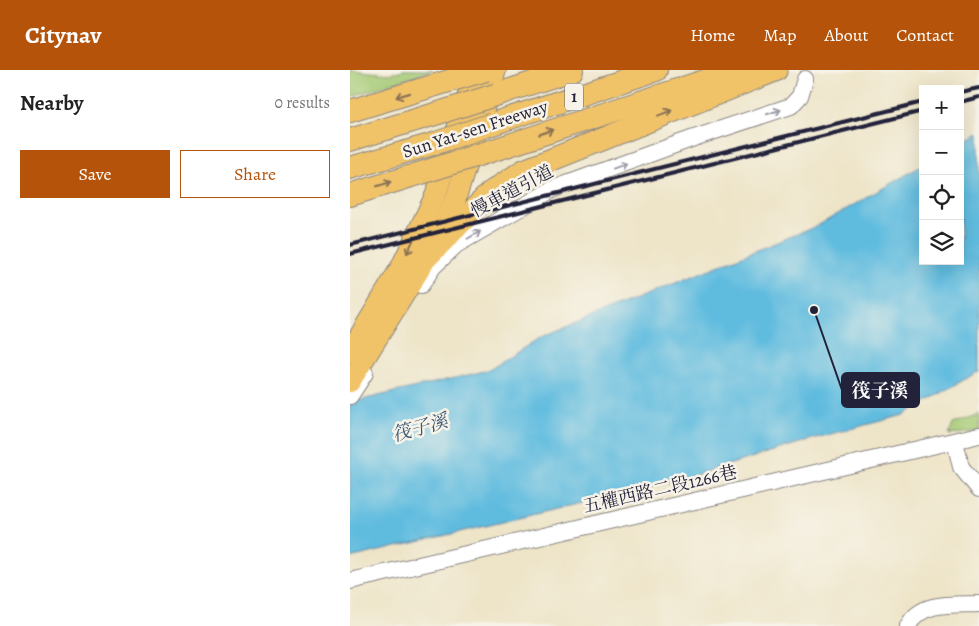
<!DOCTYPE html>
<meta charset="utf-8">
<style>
:root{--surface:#fff;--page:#f6f6f6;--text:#222;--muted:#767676;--line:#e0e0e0;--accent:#b45309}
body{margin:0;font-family:Alegreya,"Noto Serif TC",serif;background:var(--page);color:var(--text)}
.controls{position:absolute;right:15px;top:15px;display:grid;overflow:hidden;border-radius:0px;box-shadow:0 5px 20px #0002}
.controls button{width:45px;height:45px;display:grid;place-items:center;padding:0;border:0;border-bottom:1px solid var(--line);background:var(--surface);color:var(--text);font:25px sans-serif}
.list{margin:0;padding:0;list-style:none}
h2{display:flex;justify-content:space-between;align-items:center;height:65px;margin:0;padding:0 20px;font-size:21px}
h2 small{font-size:16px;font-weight:400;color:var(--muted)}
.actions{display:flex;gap:10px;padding:15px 20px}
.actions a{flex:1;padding:11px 0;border:1px solid var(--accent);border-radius:0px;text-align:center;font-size:18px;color:var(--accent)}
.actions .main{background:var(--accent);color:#fff}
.icon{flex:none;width:28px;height:28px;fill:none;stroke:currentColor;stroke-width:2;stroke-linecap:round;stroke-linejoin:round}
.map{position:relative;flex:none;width:629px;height:556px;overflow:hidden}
header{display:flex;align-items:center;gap:30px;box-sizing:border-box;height:70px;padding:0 25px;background:var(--accent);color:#fff}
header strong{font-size:24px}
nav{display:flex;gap:28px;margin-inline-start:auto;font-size:18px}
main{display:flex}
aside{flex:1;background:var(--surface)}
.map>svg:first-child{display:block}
</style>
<header>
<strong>Citynav</strong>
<nav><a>Home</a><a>Map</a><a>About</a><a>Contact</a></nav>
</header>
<main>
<aside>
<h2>Nearby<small>0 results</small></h2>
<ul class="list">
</ul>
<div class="actions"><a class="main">Save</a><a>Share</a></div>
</aside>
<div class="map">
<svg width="629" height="556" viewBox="0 0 629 556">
<rect width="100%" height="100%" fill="#f7f3e8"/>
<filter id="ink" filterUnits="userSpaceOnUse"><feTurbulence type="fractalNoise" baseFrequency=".02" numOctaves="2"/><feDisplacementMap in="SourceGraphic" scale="10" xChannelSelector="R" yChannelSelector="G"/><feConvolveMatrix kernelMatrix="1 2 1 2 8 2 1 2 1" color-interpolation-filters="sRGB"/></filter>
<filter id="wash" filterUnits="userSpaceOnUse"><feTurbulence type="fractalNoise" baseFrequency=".0096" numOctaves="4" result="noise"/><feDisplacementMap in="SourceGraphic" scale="20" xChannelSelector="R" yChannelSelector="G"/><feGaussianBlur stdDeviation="1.12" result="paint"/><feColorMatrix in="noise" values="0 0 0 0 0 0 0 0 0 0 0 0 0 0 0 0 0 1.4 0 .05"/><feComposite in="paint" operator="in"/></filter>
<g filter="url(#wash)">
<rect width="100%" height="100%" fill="#eee5c9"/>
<!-- green -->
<g fill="#a4ca74" stroke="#637658">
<path d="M0 0 39 4 53 0H83L0 27Z"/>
<path d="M629 344V361L599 365 603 354Z"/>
</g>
<!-- water -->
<path fill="#61bcdf" stroke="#426f8d" d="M629 63V301L554 345 469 367 329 410 0 488V329L7 331 139 300 191 267 467 156 573 95V191H610V73Z"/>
</g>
<g filter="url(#ink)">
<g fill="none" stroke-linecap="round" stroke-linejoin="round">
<defs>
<g id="minor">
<path d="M71 215 83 197 106 175 203 119 344 68 441 36 450 26 455 9"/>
<path d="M0 326 15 303"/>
<path d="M605 371 611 397 629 419"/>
<path d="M0 511 629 365"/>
<path d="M558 556C571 530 604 535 629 534"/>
</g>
<g id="major">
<path d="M0 282 51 197 86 124 126 0"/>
<path d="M0 312 78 186 106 128 146 0"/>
</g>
<g id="highway">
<path d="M148 24 222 0"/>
<path d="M0 41 99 11"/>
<path d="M142 54 306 0"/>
<path d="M0 70 95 41"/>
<path d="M150 78 388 0"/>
<path d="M0 98 83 74"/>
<path d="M0 125 68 104"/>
<path d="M78 186 140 123 173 101 426 0"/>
</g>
</defs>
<!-- minor casing -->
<use href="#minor" stroke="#888482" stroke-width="18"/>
<!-- major casing -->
<use href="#major" stroke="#888482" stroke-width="22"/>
<!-- highway casing -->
<use href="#highway" stroke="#888482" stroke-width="24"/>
<!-- minor -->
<use href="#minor" stroke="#fff" stroke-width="16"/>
<!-- major -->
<use href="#major" stroke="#f1c369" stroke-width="20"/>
<!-- highway -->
<use href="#highway" stroke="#f1c369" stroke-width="22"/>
<!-- rail -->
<g stroke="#22223b" stroke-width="4">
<path d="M610 22 629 18"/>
<path d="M610 32 629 27"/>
<path d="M0 175 573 32"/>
<path d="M0 184 573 41"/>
</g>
<defs>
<g id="highway-bridge">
<path d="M99 11 136 0"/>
<path d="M95 41 148 24"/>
<path d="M83 74 142 54"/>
<path d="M68 104 150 78"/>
</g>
</defs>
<!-- highway-bridge casing -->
<use href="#highway-bridge" stroke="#888482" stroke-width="24" stroke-linecap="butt"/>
<!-- highway-bridge -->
<use href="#highway-bridge" stroke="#f1c369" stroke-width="22"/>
</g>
<!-- one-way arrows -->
<defs><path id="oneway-shaft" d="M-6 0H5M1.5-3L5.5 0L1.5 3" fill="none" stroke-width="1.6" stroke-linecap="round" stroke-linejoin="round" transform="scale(1.25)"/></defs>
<g stroke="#8a7252">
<use href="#oneway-shaft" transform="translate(53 25) rotate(163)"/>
<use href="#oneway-shaft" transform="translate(315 43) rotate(-21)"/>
<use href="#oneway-shaft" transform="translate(196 62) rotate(-19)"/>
<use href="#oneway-shaft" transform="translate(34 114) rotate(-17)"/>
<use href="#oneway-shaft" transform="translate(60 177) rotate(116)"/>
</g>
<g stroke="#9c9ca7">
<use href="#oneway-shaft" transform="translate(424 42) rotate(-18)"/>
<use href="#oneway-shaft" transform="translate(270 96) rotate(-20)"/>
<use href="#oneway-shaft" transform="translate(124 165) rotate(-30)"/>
</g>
</g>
<g text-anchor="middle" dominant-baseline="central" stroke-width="5" stroke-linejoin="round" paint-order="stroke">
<!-- shield labels -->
<rect fill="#f7f3e8" stroke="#62616f" stroke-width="1" x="215" y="13.5" width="18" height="27" rx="4"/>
<g font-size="16" font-weight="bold" fill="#22223b">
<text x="224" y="27">1</text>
</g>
<!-- street labels -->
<g font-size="18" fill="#22223b" stroke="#f7f3e8">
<text transform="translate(125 59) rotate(-18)">Sun Yat-sen Freeway</text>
<text transform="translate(162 121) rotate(-28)">慢車道引道</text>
<text transform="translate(310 419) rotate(-13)">五權西路二段1266巷</text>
</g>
<!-- water labels -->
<g font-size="19" font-style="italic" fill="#385874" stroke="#f7f3e8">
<text transform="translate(70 358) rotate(-16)">筏子溪</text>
</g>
</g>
<!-- callouts -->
<path fill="none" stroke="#22223b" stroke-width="2" d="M464 240L492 320"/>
<circle fill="#22223b" stroke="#f7f3e8" stroke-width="2" cx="464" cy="240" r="5"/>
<rect fill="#22223b" stroke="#22223b" stroke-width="2" x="492" y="303" width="77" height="34" rx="5"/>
<g font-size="19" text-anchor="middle" font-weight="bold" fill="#fff">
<text x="530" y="327">筏子溪</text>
</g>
</svg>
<div class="controls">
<button>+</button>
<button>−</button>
<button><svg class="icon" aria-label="locate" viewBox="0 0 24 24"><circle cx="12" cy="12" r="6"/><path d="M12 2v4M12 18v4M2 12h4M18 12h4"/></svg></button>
<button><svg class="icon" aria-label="layers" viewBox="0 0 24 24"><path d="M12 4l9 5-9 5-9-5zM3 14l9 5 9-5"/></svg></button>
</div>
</div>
</main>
